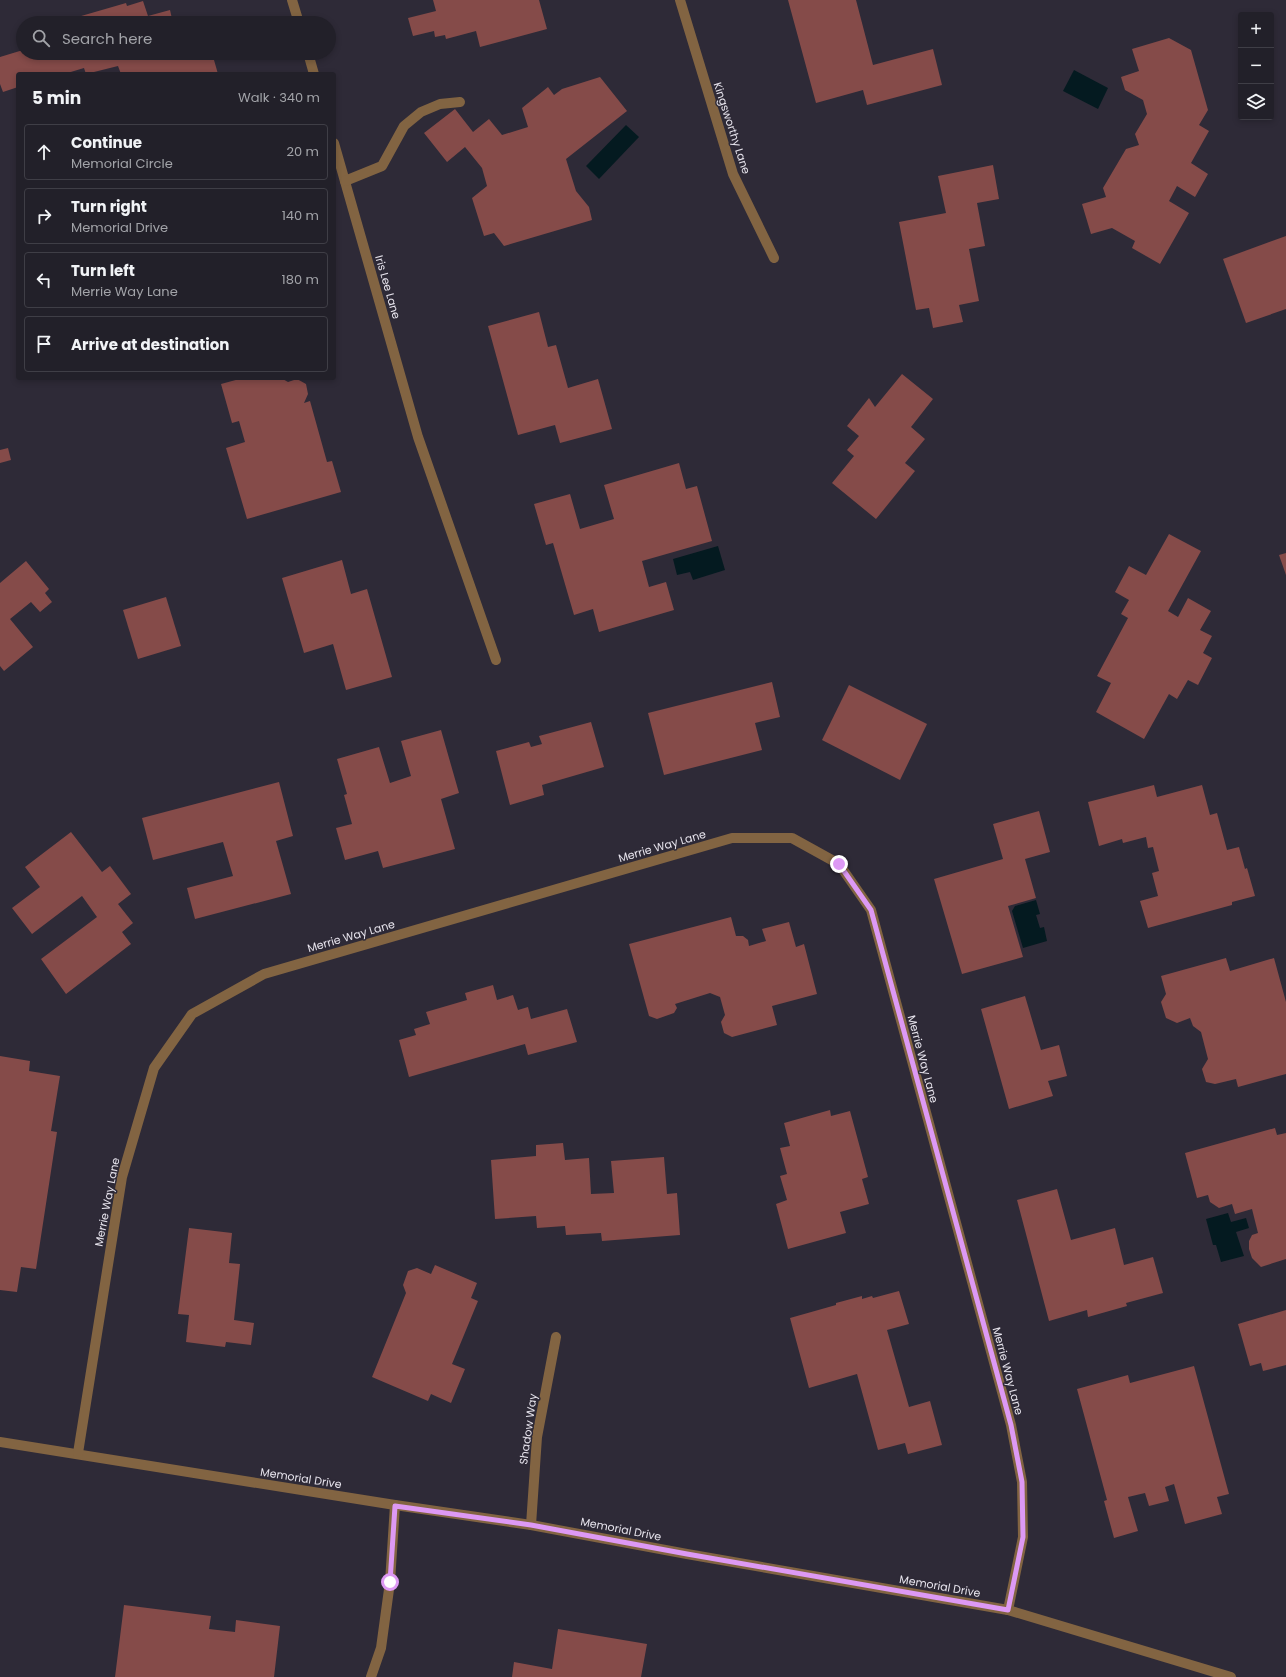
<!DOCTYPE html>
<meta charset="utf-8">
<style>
:root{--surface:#222029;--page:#2a2831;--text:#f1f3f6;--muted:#a2a3a8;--line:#3f3e46}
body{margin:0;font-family:Poppins,sans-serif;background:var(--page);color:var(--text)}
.controls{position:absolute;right:12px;top:12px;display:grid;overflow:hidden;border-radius:4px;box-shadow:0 2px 6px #0003}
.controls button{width:36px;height:36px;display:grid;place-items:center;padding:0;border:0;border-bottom:1px solid var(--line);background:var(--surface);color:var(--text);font:20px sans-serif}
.stop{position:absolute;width:12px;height:12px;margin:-9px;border:3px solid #dd99f4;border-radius:50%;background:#fff}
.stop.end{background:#dd99f4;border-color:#fff;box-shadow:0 1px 4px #0008}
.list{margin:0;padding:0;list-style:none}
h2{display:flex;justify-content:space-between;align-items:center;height:52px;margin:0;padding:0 16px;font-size:17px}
h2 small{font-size:13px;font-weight:400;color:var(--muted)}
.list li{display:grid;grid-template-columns:26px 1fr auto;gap:12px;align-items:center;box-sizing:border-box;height:56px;margin:0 8px 8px;padding:0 8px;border:1px solid var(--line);border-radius:4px}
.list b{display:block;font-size:15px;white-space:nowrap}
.list p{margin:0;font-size:13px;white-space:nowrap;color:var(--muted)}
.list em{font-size:13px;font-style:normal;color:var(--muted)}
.icon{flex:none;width:22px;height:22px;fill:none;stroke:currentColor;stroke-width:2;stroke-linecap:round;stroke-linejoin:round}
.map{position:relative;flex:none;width:1286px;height:1677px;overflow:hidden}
.search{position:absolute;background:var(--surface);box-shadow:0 2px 6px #0003;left:16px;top:16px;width:320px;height:44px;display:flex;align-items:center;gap:10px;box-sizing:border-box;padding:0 14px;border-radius:22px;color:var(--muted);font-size:15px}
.panel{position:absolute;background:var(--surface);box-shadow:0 2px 6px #0003;left:16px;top:72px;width:320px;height:308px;border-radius:4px}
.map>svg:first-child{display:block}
</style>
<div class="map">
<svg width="1286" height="1677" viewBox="0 0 1286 1677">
<rect width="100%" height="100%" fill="#2e2a37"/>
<!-- water -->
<g fill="#041a20">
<path d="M1074 70 1108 88 1098 109 1063 91Z"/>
<path d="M626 125 639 137 599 179 586 166Z"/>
<path d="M718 546 725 570 693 580 690 572 677 575 673 559Z"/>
<path d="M1036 900 1040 914 1036 915 1040 928 1044 927 1047 941 1023 948 1012 911 1015 906Z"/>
<path d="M1228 1213 1231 1222 1246 1218 1249 1228 1236 1232 1244 1256 1221 1262 1216 1245H1213L1206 1219Z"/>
</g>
<!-- building -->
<g fill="#854b49">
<path d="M433 0H539L547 29 480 47 476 31 446 39 445 35 435 37 434 31 413 36 408 18 436 11Z"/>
<path d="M788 0H856L873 65 933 49 942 85 867 105 863 90 816 103Z"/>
<path d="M143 1 148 16 170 10 173 23H57L126 3 127 6Z"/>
<path d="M1169 38 1191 50 1208 110 1199 125 1209 131 1191 163 1208 174 1195 197 1177 186 1169 201 1189 213 1160 264 1132 248 1135 241 1112 228 1091 234 1082 204 1106 197 1103 188 1126 149 1139 145 1135 134 1147 114 1143 100 1125 90 1121 77 1139 71 1132 49Z"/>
<path d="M23 50V53H212L218 74H121L118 66 86 74 84 68 64 74H18V87L3 92 0 84V57Z"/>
<path d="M600 77 627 111 566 159 576 191 589 207 592 220 504 246 494 233 484 236 472 198 487 186 482 168 465 147 447 162 424 133 455 109 473 132 489 119 502 135 528 127 522 108 548 87 554 95 562 89Z"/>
<path d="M993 165 999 199 977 203 985 246 969 249 979 301 959 305 963 322 933 328 929 308 916 310 899 222 946 213 938 176Z"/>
<path d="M1286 236V309L1246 323 1223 259Z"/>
<path d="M539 312 548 347 556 345 568 388 598 379 612 429 560 443 555 425 518 435 488 326Z"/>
<path d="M902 374 933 399 911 427 925 439 905 463 915 471 876 519 832 483 854 456 847 450 859 436 847 426 869 398 875 407Z"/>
<path d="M243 378H281L288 382 297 379 306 384 308 394 304 403 310 401 327 462 332 461 341 492 247 519 226 448 245 442 239 421 232 423 221 384Z"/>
<path d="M8 448 11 460 0 463V450Z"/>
<path d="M679 463 686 489 697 486 712 541 642 561 649 587 666 582 674 610 599 632 593 609 574 615 553 543 546 545 534 504 570 494 580 529 614 519 604 485Z"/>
<path d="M1169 534 1201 551 1168 611 1178 617 1188 598 1211 611 1200 630 1212 636 1203 653 1212 658 1198 685 1188 680 1177 699 1169 694 1144 739 1096 712 1111 683 1097 676 1128 618 1121 614 1129 600 1115 592 1129 566 1146 575Z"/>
<path d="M1286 553V575L1279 555Z"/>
<path d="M342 560 351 594 367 589 392 677 346 690 333 644 304 653 282 578Z"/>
<path d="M26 561 49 589 45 593 52 602 40 612 31 602 10 619 33 647 4 671 0 666V583Z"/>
<path d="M166 597 181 646 138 659 123 610Z"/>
<path d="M772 682 780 717 755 723 762 750 664 775 648 713Z"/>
<path d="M849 685 927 724 900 780 822 740Z"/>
<path d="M591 722 604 767 542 785 544 795 510 805 496 751 529 742 531 747 542 744 539 736Z"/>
<path d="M441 730 459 793 441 799 455 849 383 868 378 851 345 860 336 828 352 824 344 795 347 794 337 759 379 747 390 783 411 776 401 741Z"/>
<path d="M279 782 293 836 276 841 291 894 195 919 187 888 233 876 223 842 153 860 142 818Z"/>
<path d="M1154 785 1157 797 1202 785 1210 815 1217 813 1227 850 1239 847 1245 869 1247 868 1255 896 1232 902V905L1148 928 1140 901 1158 896 1152 873 1159 871 1153 847 1148 848 1146 837 1123 843 1122 839 1099 846 1088 802Z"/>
<path d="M1039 811 1050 852 1025 859 1036 898 1008 906 1023 957 962 974 934 879 1003 859 993 824Z"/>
<path d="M71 832 102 872 110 866 131 894 118 904 133 923 122 932 131 944 66 994 41 959 97 917 82 896 32 934 12 908 40 887 25 867Z"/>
<path d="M731 917 736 936H743L748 940 749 946 766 941 762 929 789 922 796 947 804 944 817 994 772 1006 777 1025 732 1037 724 1033 721 1022 725 1015 720 997 710 993 675 1004 677 1008 674 1013 657 1019 649 1016 629 944Z"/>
<path d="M1226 958 1230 971 1274 958 1286 1002V1074L1238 1087 1236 1079 1215 1084 1206 1082 1202 1069 1208 1059 1201 1032 1193 1026 1190 1018 1177 1023 1166 1018 1161 1002 1166 994 1161 976Z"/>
<path d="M493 985 497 1000 513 995 518 1010 528 1007 531 1019 567 1009 577 1042 528 1055 525 1044 409 1077 399 1040 416 1035 414 1029 430 1024 426 1012 467 1000 465 993Z"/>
<path d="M1025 996 1041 1050 1059 1045 1067 1076 1048 1081 1053 1096 1009 1109 981 1009Z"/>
<path d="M0 1056 30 1061 29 1071 60 1076 51 1131 57 1132 36 1269 21 1267 17 1292 0 1290Z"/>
<path d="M830 1110 831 1116 850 1111 868 1177 862 1179 869 1204 840 1212 846 1233 788 1249 776 1204 787 1200 780 1176 787 1174 780 1148 790 1146 784 1123Z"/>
<path d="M1275 1128 1277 1135 1286 1133V1259L1261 1267 1252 1258 1249 1249V1241L1252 1235 1258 1233 1252 1209 1235 1214 1232 1204 1219 1208 1210 1202 1208 1195 1197 1198 1185 1153Z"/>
<path d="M563 1143 565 1160 589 1158 591 1194 614 1193 611 1161 664 1157 667 1194 677 1193 680 1235 602 1241 601 1233 566 1235 565 1226 537 1228 536 1216 495 1219 491 1160 536 1156V1145Z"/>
<path d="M1057 1189 1071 1240 1115 1228 1124 1265 1153 1257 1163 1293 1126 1303 1127 1306 1088 1317 1087 1310 1049 1321 1017 1200Z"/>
<path d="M189 1228 232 1233 229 1263 240 1264 234 1320 254 1323 251 1345 226 1342 225 1347 186 1342 189 1315 178 1314Z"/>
<path d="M435 1265 477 1283 471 1298 478 1301 452 1364 465 1369 451 1403 431 1394 428 1401 372 1377 406 1293 403 1285 408 1271 417 1268 431 1274Z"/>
<path d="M899 1291 909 1324 887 1330 909 1407 930 1401 942 1445 908 1454 905 1443 878 1450 857 1374 809 1388 790 1318 836 1305V1303L862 1296V1299L872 1296 873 1298Z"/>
<path d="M1286 1310V1365L1263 1371 1261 1363 1250 1366 1238 1324Z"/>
<path d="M1194 1366 1229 1494 1217 1497 1222 1514 1185 1524 1174 1484 1165 1487 1169 1501 1149 1506 1145 1493 1128 1497 1138 1531 1114 1538 1104 1501 1107 1500 1077 1389 1128 1375 1130 1383Z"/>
<path d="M124 1605 211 1616 209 1629 235 1632 236 1620 280 1626 274 1677H115Z"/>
<path d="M558 1629 647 1644 641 1677H512L514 1662 552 1669Z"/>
</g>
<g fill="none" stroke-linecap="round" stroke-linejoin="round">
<!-- minor -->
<g stroke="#826442" stroke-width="10">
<path d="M292 0 299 23"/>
<path d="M680 0 733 174 774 258"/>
<path d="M308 53 314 74"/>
<path d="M334 143 418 437 496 660"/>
<path d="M345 181 382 166 404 126 421 112 440 104 460 102"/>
<path d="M0 1442 395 1505 531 1525 687 1554 1008 1610 1231 1677"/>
<path d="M78 1453 122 1177 154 1068 192 1014 264 974 732 838H792L839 864 871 910 1011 1425 1022 1482 1023 1537 1008 1610"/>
<path d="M531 1525 537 1437 556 1337"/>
<path d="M371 1677 381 1648 390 1582 395 1505"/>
</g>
</g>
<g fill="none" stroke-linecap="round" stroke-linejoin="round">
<!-- route -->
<path stroke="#dd99f4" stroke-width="5" d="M390 1582 395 1506 531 1525 687 1554 1008 1610 1023 1537 1022 1482 1011 1425 871 910 839 864"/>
</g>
<g text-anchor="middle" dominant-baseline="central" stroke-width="3" stroke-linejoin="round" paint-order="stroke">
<!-- street labels -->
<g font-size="11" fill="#e7e4ed" stroke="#2e2a37">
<text transform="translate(732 128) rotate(72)">Kingsworthy Lane</text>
<text transform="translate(388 287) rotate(74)">Iris Lee Lane</text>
<text transform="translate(662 846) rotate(-16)">Merrie Way Lane</text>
<text transform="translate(351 936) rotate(-16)">Merrie Way Lane</text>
<text transform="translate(923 1059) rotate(75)">Merrie Way Lane</text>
<text transform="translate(107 1202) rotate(-79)">Merrie Way Lane</text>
<text transform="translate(1008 1371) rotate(75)">Merrie Way Lane</text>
<text transform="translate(528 1429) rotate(-82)">Shadow Way</text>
<text transform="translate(301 1478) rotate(9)">Memorial Drive</text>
<text transform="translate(621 1529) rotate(11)">Memorial Drive</text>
<text transform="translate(940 1586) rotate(10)">Memorial Drive</text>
</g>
</g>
</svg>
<div class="controls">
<button>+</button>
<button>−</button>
<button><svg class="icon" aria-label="layers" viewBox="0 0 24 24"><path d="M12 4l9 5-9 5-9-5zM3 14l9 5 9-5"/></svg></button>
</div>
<div class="stop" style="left:390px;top:1582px"></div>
<div class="stop end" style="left:839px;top:864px"></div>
<div class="search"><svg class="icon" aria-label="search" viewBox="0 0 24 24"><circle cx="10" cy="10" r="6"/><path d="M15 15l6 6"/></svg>Search here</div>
<section class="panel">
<h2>5 min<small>Walk · 340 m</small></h2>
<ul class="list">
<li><svg class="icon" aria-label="ahead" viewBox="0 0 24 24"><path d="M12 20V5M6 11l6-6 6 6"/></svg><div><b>Continue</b><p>Memorial Circle</p></div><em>20 m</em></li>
<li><svg class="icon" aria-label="right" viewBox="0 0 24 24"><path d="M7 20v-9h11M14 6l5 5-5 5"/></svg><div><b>Turn right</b><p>Memorial Drive</p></div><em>140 m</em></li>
<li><svg class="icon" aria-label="left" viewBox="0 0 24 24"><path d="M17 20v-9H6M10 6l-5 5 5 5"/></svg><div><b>Turn left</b><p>Merrie Way Lane</p></div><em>180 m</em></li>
<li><svg class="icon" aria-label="arrive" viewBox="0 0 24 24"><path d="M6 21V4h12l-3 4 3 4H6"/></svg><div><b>Arrive at destination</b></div></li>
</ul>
</section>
</div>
